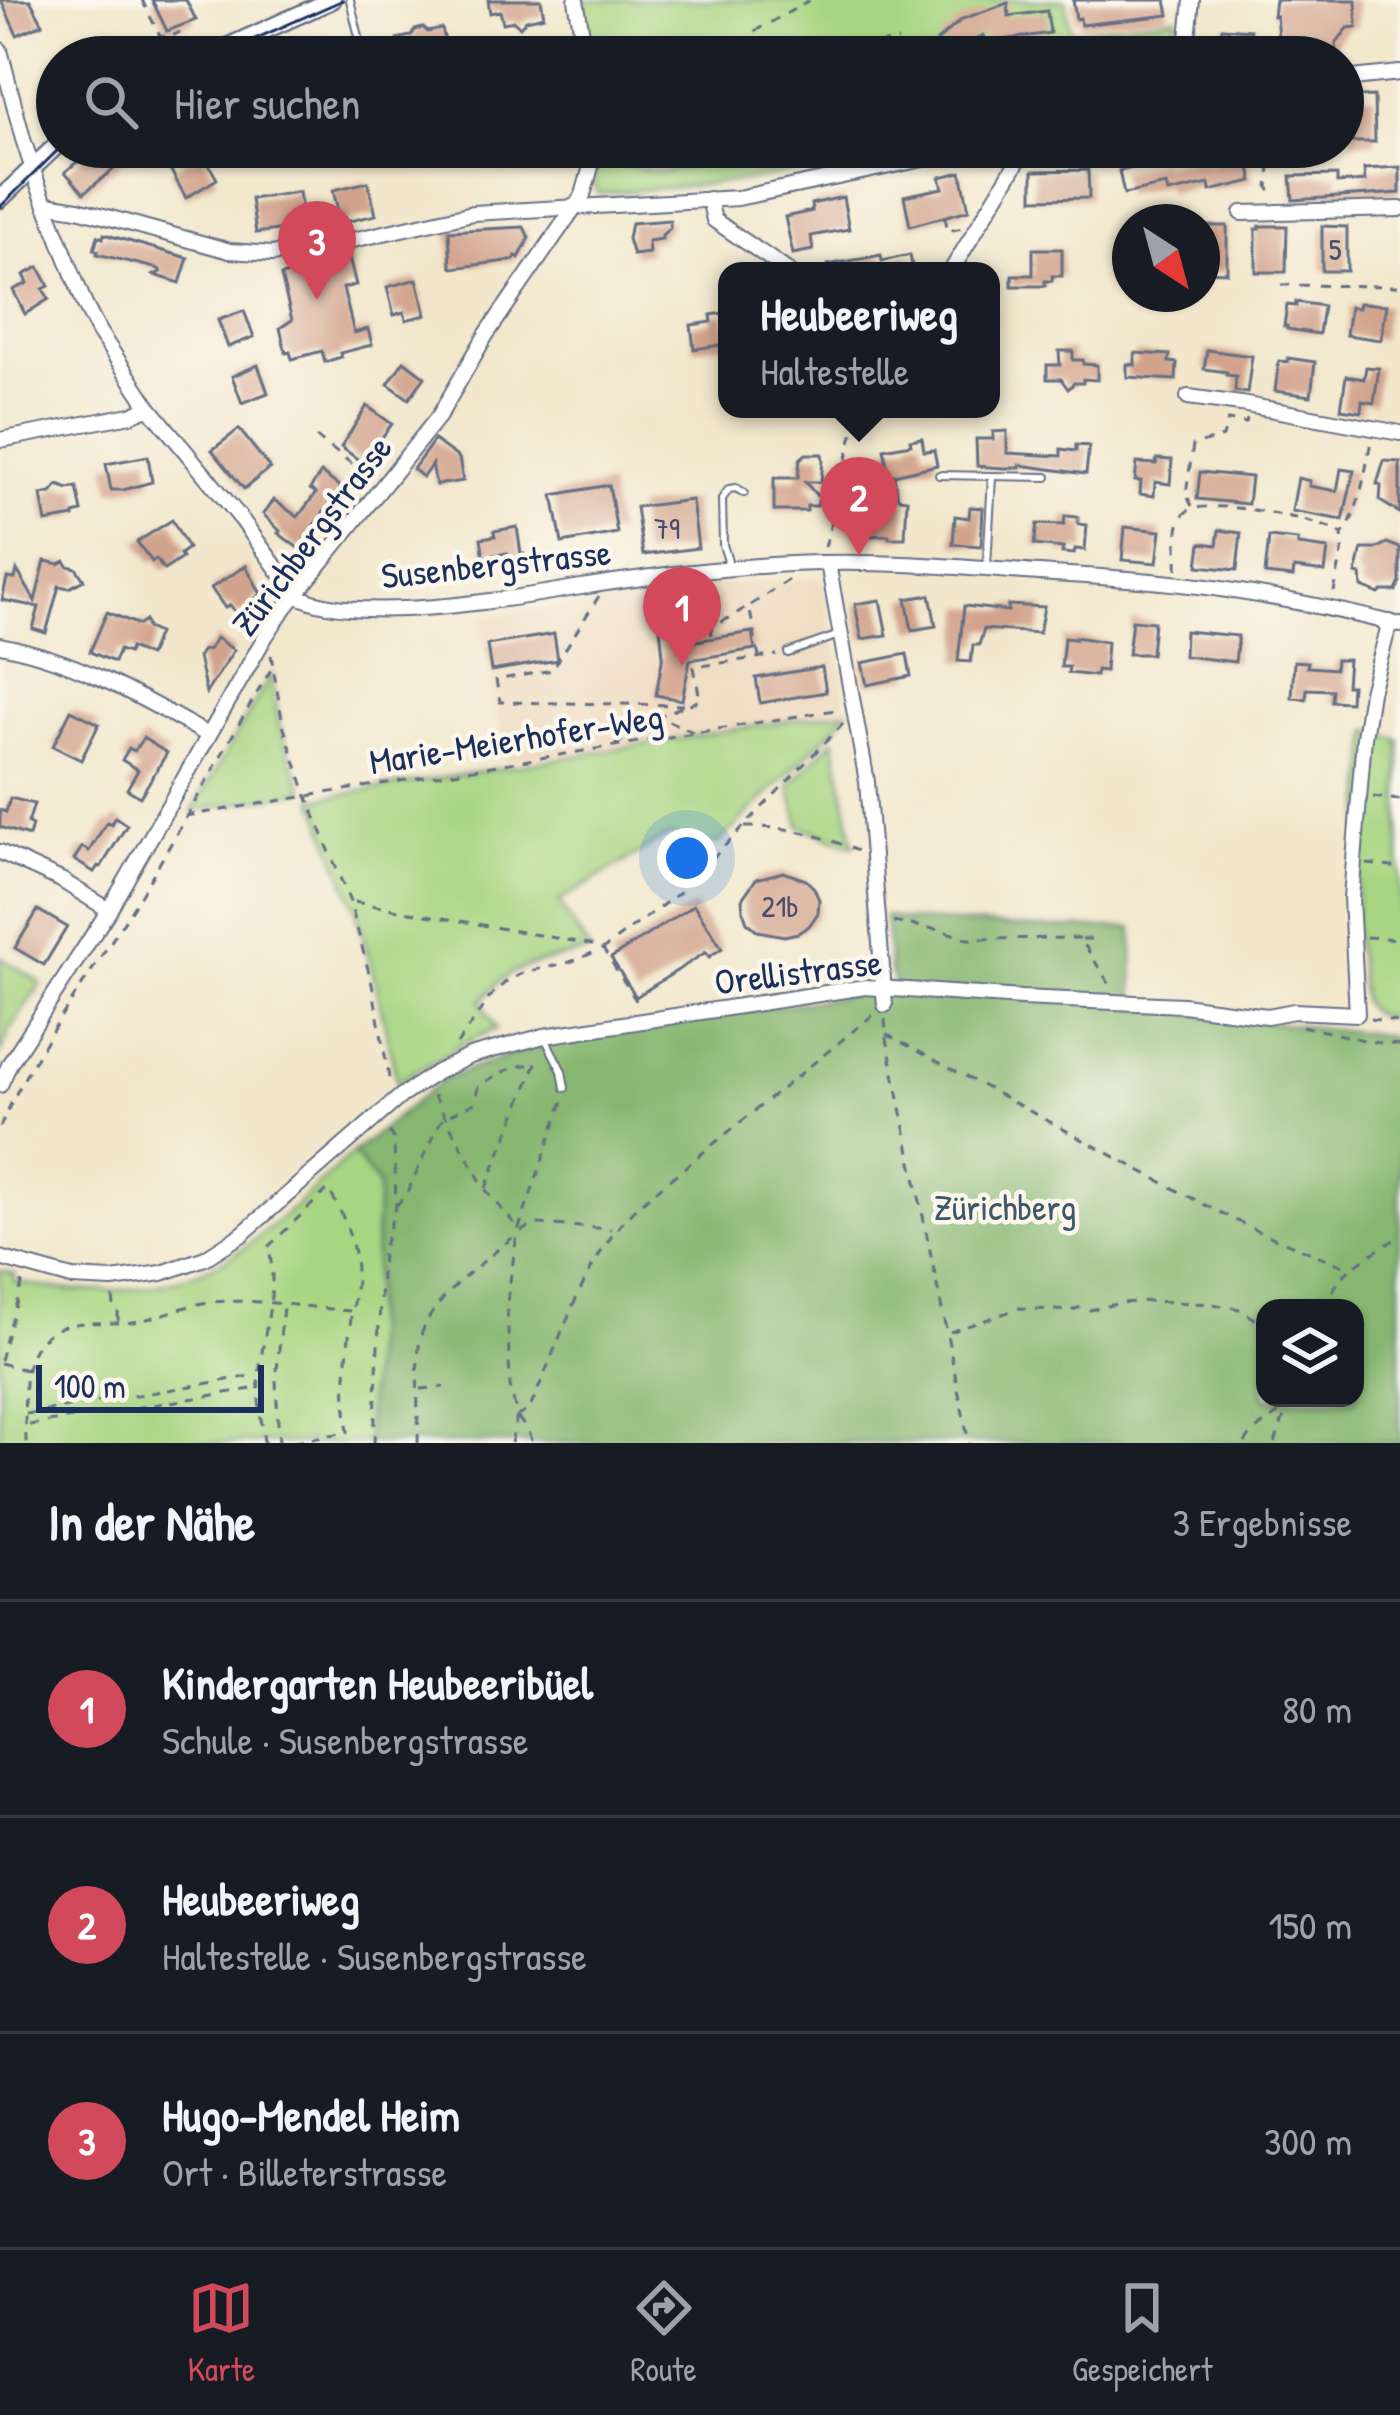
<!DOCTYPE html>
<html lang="de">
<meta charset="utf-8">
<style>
:root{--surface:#171b24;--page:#242831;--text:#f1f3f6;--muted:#9ea1a6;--line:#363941;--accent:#d1495b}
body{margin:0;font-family:"Patrick Hand",sans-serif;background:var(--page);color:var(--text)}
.controls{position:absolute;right:36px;bottom:36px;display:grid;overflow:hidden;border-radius:24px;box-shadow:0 3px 9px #0004}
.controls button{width:108px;height:108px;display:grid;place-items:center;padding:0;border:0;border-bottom:3px solid var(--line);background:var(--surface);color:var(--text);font:60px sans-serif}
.compass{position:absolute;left:1112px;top:204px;width:108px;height:108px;border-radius:50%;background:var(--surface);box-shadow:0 3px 9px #0004;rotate:144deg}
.scale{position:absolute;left:36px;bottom:30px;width:228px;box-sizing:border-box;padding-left:12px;border:6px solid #1b2f5e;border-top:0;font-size:33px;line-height:42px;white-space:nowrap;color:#1b2f5e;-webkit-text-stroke:9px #fbf7ec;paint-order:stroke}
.you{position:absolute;left:687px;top:858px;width:42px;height:42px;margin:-30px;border:9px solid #fff;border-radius:50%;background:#1a73e8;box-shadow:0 0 0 18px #1a73e833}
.badge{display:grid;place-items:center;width:78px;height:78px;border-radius:50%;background:var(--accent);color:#fff;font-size:39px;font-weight:700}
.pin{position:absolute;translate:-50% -99px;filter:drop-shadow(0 3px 6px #0008)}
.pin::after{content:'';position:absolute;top:63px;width:42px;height:36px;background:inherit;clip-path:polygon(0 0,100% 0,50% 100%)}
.popup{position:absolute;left:718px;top:262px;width:282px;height:156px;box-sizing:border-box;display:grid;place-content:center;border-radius:24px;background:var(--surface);filter:drop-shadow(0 3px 9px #0005);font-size:39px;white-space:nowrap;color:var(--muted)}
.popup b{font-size:45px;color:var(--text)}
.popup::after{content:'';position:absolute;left:50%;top:100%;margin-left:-24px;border:24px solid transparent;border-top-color:var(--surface)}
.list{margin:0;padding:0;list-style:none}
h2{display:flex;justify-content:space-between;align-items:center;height:156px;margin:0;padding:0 48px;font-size:51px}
h2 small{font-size:39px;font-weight:400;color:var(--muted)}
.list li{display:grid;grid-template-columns:78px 1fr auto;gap:36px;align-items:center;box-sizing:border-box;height:216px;padding:0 48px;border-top:3px solid var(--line)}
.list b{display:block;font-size:45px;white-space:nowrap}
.list p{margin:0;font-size:39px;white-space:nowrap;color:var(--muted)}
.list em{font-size:39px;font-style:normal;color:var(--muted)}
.icon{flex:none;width:66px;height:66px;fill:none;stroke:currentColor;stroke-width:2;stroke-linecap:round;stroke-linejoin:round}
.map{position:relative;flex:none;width:1400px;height:1443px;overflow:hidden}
.search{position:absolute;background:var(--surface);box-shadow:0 3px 9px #0004;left:36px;right:36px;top:36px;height:132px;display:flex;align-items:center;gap:30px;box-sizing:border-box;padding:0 42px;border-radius:66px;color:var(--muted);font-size:45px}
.sheet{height:804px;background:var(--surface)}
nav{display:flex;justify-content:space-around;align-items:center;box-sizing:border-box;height:168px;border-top:3px solid var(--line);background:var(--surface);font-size:33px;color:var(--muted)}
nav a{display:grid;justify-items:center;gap:6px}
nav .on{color:var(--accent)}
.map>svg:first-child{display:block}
</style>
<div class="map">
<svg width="1400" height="1443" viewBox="0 0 1400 1443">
<rect width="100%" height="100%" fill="#fbf7ec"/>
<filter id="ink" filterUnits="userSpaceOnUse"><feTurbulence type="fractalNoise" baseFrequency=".00833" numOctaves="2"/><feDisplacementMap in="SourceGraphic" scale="24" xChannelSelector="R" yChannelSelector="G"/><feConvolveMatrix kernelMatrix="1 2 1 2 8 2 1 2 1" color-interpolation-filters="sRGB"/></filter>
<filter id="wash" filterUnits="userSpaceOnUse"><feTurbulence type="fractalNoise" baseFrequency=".004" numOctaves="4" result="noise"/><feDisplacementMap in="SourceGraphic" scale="48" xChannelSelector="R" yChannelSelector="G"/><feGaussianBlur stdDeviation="2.7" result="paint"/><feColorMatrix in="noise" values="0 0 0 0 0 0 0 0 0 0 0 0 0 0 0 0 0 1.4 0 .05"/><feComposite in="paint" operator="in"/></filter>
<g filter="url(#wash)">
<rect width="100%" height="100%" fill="#f2e7cc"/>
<!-- built -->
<path fill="#edd7bb" d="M818 578 823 581 847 711 623 747 506 760 480 618 686 586Z"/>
<!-- green -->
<g fill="#a8d582" stroke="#628270" stroke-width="3">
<path d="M583 0H1066L1071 32 1177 17 1174 57H757L754 39 677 50 652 57H592Z"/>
<path d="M598 147H610L614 161C622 165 656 172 666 172L761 147H908L754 180 599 194 593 183Z"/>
<path d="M271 675 280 727 304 791 192 811Z"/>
<path d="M847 711 837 725 718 844 669 835 558 902 589 950C561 961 527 960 503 979 495 984 488 994 481 1001L496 1029 466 1042 397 1082 376 984 355 907 314 799Z"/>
<path d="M1370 731 1400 740V1018C1382 1017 1370 1018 1362 1000L1354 927Z"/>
<path d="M834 739 854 846 800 826 790 785Z"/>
<path d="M0 957 41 983 10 1030 0 1055Z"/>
<path d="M353 1153 378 1185 367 1443H0V1270L15 1274 14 1281C90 1300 173 1294 239 1251 280 1224 316 1185 353 1153Z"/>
</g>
<!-- forest -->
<path fill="#86b670" stroke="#507267" stroke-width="3" fill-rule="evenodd" d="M885 916 905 920 1035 928H1133L1134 1006 1400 1037V1443H367L378 1185 353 1153 443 1079 507 1056 566 1039 858 994H898L890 971ZM1265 1308H1355V1398H1265Z"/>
<g id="blocks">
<!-- building -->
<g fill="#d2a38c">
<path d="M1 0H30L43 24 17 35Z"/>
<path d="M152 0H186L196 20 167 31Z"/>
<path d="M488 0H541L544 16 526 20 520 27 514 21 503 23 500 11 490 13Z"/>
<path d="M1073 0H1166L1169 15 1081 25 1080 18 1076 19Z"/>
<path d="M1275 0H1356L1357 27 1348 28 1336 43 1337 57H1280L1276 16H1273Z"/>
<path d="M1008 3 1009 16 1047 11 1050 33 997 41 990 44 983 35 955 56 937 41 962 19Z"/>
<path d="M423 28 428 32 442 29 448 53 429 57H401L397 39 411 36 415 30Z"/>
<path d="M1222 28 1250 30 1247 57H1205L1220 41Z"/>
<path d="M1374 96 1375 142H1350V97Z"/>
<path d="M95 147H142L84 193 65 172Z"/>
<path d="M200 149 217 179 186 198 171 171 186 160 197 159Z"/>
<path d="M1247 154 1253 181 1210 191 1209 184 1168 193 1166 185 1124 194 1119 171 1161 162 1162 165 1197 159V161L1204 160V164Z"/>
<path d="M1400 167V193L1293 200 1291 176 1337 175V183L1365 181 1364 169Z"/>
<path d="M1088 170 1089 198 1033 199V171Z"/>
<path d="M961 172 969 210 910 226 904 196 943 188 940 177Z"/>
<path d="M368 182 376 215 341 223 333 190Z"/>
<path d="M299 192 304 226 256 233 251 199Z"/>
<path d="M843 197 849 229 811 236 813 250 793 254 785 217 812 211 811 204Z"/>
<path d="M670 220V228L662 235V239L648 241 649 253 633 255 628 239 631 223Z"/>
<path d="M1202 226H1227V272L1202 271Z"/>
<path d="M1260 226H1287L1286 272H1256V229H1260Z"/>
<path d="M1322 226 1347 227V271H1322Z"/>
<path d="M524 227 529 238 519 258 516 256 514 260 453 268 451 266 449 231Z"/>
<path d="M104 234 188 258 180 283 154 275 161 272 159 269 97 254 98 251 94 250 98 236 103 238Z"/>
<path d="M1033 249H1062V276H1052V281H1045V286H1012V275H1033Z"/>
<path d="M881 255 882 261 910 255 913 271H829L828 265Z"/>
<path d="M349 258 356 285 343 288 354 333 368 329 372 345 340 353 341 357 325 362 322 351 292 359 290 352 286 353 280 328 292 320 281 276Z"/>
<path d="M39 267 49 286 43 289 49 299 25 314 13 290 28 283 24 275Z"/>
<path d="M417 279 426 315 406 320 404 312 394 315 387 287Z"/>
<path d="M1296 302 1323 306 1319 334 1287 329V326H1284L1287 305 1296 306Z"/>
<path d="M1359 303 1387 305 1381 340 1346 335 1350 307 1358 308Z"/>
<path d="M244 311 254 337 228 347 218 320Z"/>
<path d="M723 313 727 344 694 349 691 325 712 322 711 315Z"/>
<path d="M1207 350 1252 356 1247 393 1235 391 1236 376 1226 375 1227 372 1204 369Z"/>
<path d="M1059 351H1073V360H1083V364L1097 365V380L1083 379V383H1074L1068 389 1061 379H1047V365H1060Z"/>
<path d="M1135 353 1170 355 1169 362 1177 363 1176 380 1127 377V364L1135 365Z"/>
<path d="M1288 358 1315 362 1311 396 1275 391 1279 361 1288 362Z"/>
<path d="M404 361 425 377 409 399 388 384Z"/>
<path d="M258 365 268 393 242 403 232 376Z"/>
<path d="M1366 367 1379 368 1374 403 1362 401 1361 412 1341 409 1346 376 1364 379Z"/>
<path d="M367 406 392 424 363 463 341 447Z"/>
<path d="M239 429 270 468 244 489 212 450Z"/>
<path d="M1007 431V453L1061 456V449L1076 451V445L1089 446 1086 474 1020 465V468H1003L977 466 976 439H993V432Z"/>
<path d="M922 438 924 451 934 450 937 465 894 475 898 498 907 499 905 538H889V535L868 536 849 528 854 514 867 520 884 518 888 488 882 489 879 476 889 474 884 449 911 444 910 440Z"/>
<path d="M434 440 459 458 463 481 436 485 432 464 423 477 413 469Z"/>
<path d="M806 454H822L823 460 821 482H805L819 498 817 506H807V511H774V478H798L800 459Z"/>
<path d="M148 456 152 482 123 490H111L106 464Z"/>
<path d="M1157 459 1172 460 1170 484 1155 482 1154 496 1140 494 1141 481H1135L1137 463 1156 464Z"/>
<path d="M1384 461 1400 462V513L1380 501 1381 486 1377 484Z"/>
<path d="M1341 469 1354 471 1343 520 1292 511 1298 478 1310 481 1309 486 1337 491Z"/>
<path d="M1200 472 1251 477 1248 504 1197 499Z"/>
<path d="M321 473 346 491 336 504 332 501 313 526 318 530 302 551 278 533 280 531 263 514 274 500 298 517 316 493 310 489Z"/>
<path d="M58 485 68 489 77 487 82 512 74 514V517L46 522 41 495 51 493Z"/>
<path d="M609 485 617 533 562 543 553 495Z"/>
<path d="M692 500 698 548 643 555 636 507Z"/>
<path d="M970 507 983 508 981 546 953 544 955 516 969 518Z"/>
<path d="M1065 516 1078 517V524L1087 525 1085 550 1075 549 1074 554 1062 553 1063 548 1034 545 1037 524 1064 525Z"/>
<path d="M172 520 188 548 180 554 182 558 164 570 156 559 152 562 137 542Z"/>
<path d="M517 527 521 554H524L526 565 510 567 507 553 484 557 481 538 495 536 494 531Z"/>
<path d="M1125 527 1161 531 1157 563 1122 560Z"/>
<path d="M1219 530 1241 533 1237 570 1198 566 1201 543 1217 545Z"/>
<path d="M1269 537 1298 540V545L1328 549 1325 572 1294 568 1293 577 1265 574Z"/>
<path d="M1387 543 1400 548V582L1396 591H1382L1379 594 1362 587 1361 575 1356 574 1362 549H1375Z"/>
<path d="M45 561 59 564 65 561 68 566 76 568 84 580 69 588 59 586 46 633 33 629 39 607 2 600 7 578 15 579 17 570 35 601Z"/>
<path d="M246 566 261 594 254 600 256 604 238 616 230 605 225 608 211 588Z"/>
<path d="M930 595 936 626 912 630 906 599Z"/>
<path d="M880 600 887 635 862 639 855 604Z"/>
<path d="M1008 605 1044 607 1039 633 984 629 979 645H973L971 662 958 661 964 606 1008 611Z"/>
<path d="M107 612 139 625 145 621 147 628 158 633 149 656 130 648 128 653 119 650 114 662 90 652Z"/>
<path d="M1132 620 1154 622 1151 654H1128Z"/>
<path d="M687 623 690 642 752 632 755 649 690 660 682 700 656 695 663 655 660 628Z"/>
<path d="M1185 631 1238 636 1235 662 1184 656Z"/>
<path d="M554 634 558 660 491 671 487 645Z"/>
<path d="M1075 637 1107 642 1105 671 1097 670 1096 676 1068 673 1069 667H1061L1064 638 1075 639Z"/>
<path d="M216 638 234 650 206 693 198 657 202 651 209 649Z"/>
<path d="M907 654 911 676 867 685 862 663Z"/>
<path d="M1336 660H1348L1346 685H1351L1350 702 1331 701 1332 690 1307 689 1306 699 1292 698 1294 661 1308 662 1307 667 1335 669Z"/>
<path d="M822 667 826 692 760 703 756 678Z"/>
<path d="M71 710 99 724 81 760 53 746Z"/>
<path d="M143 738 167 753 140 797 127 789 138 770 122 760 129 748 134 751Z"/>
<path d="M10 798 34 804 28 823 32 825 29 836 0 827V810L6 812Z"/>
<path d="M115 817 127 825 101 867 98 866 94 872 74 860 82 847 89 851 107 822 111 824Z"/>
<path d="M783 872 806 880 814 888 819 900 818 913 809 926 798 933 784 936 758 931 747 922 743 911 742 899 756 879Z"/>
<path d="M694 905 722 948 709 957 706 952 636 997 611 958Z"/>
<path d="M38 910 67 927 44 965 15 948Z"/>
</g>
</g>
</g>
<g filter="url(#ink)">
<use href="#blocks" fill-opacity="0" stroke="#666f84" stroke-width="3"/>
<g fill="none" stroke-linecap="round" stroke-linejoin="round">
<defs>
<g id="service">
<path d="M350 0 364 57"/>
<path d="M939 475 1047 477"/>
<path d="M729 564 723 545 722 499 729 489 736 488 744 493"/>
<path d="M987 566 992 477"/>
<path d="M788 653 839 635"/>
<path d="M544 1036 562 1071 565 1088"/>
</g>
<g id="minor">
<path d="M576 0 586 57"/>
<path d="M0 50 23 139 38 185 85 305 99 332 149 407 242 520 296 595C352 626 511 599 575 588 656 575 738 565 820 563 893 561 967 568 1039 573 1100 577 1161 580 1221 589 1281 598 1341 610 1400 625"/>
<path d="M1186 57 1192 0"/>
<path d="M1343 79 1400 73"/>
<path d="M709 199 714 220 788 271"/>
<path d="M47 204 78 209 230 251 272 254 326 246 473 213 738 198 980 147"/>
<path d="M1242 213 1400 209"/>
<path d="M951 271 1019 159 1021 147"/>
<path d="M1188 397 1241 404 1400 433"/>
<path d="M0 440 131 415 149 407"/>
<path d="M828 563 867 782 885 1005"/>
<path d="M0 645C77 660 141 697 208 735"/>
<path d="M0 852 61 880 109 910"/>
<path d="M0 1085 10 1063 109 910 265 637 281 613 439 416 486 335 583 195 592 163V147"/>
<path d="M0 1258 72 1278 112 1280 162 1273 205 1258 241 1235 401 1096 437 1072 470 1056 544 1036 865 987 1021 998 1183 1005 1267 1016 1294 1011 1357 1014 1351 898 1364 737 1371 692 1390 622"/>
</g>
<g id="tertiary">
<path d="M205 57 332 0"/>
<path d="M0 199 57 145"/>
</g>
</defs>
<!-- service casing -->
<use href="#service" stroke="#666f84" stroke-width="10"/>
<!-- minor casing -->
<use href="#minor" stroke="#666f84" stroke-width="18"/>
<!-- tertiary casing -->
<use href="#tertiary" stroke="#666f84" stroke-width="21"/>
<!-- path -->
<g stroke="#666f84" stroke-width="3" stroke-dasharray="9 9" stroke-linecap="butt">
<path d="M142 0 160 36 170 37 180 32"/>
<path d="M278 43 280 57"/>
<path d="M661 57 750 43"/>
<path d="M762 57 760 42 752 43 753 32 811 0"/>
<path d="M790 57 898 41"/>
<path d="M1272 147 1268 187 1273 195"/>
<path d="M945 217 948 231 962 228"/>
<path d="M1281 285 1400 286"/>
<path d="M316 437 371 478"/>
<path d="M1192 506 1186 494 1193 445 1223 437 1228 420 1246 423 1247 419"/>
<path d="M825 547 854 430 867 409"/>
<path d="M1177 569C1178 554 1174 523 1185 513 1202 495 1322 520 1342 534"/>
<path d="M1334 592 1343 548 1342 534C1359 516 1366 467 1371 441"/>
<path d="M599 596 552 670 496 680 500 702 683 705"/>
<path d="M711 635 712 628 747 607"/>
<path d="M271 655 283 725 307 796 350 902 372 984 390 1083"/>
<path d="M759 657 749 606 787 581V576"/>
<path d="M693 732 658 716 700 700 694 667 777 655"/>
<path d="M615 745 657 718"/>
<path d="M1373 797 1400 800"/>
<path d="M185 816 841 709"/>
<path d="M745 827C786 826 820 834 857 851"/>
<path d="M1367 864 1400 868"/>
<path d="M354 902 589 944 603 949 637 1002"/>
<path d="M893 922 941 930 967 939 1080 938 1112 988"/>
<path d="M1366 937 1400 939"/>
<path d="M1082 939H1096"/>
<path d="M885 1019 886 1034 969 1443"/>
<path d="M1370 1019 1400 1022"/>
<path d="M1302 1026 1373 1042 1400 1045"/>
<path d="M886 1034 1203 1204 1257 1231 1349 1268"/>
<path d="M457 1044 493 993 507 981 526 972 570 962 603 949 679 893 843 724"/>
<path d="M433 1095 485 1189 517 1227"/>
<path d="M0 1127C34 1050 84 985 128 915 179 834 223 749 272 668"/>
<path d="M486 1188 539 1056"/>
<path d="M396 1206 407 1193 439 1124 445 1117 475 1103 478 1087C493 1076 516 1063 534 1065"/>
<path d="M521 1231 538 1224 611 1229"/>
<path d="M113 1297 114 1306 118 1307V1321"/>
<path d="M1326 1308C1337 1268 1368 1258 1400 1236"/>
<path d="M950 1332 1020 1308 1070 1311 1081 1307 1090 1310 1121 1303 1151 1301 1213 1304 1239 1309 1265 1325"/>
<path d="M0 1360 24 1277"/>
<path d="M0 1363 26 1370"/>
<path d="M421 1389 444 1387"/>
<path d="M26 1414 257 1375"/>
<path d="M517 1416 529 1410C561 1340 582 1262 637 1206L873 1015"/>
<path d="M518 1418 527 1429 532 1443"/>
<path d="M29 1425 257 1388"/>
<path d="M26 1443C26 1413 18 1370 38 1344 61 1314 99 1326 132 1322 156 1319 179 1307 203 1303 251 1297 303 1307 350 1311"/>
<path d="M264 1443C262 1421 257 1399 259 1377 262 1334 280 1287 268 1247L328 1189C343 1214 354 1239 356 1269 357 1286 353 1300 351 1317 347 1355 343 1394 348 1432L283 1443"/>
<path d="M279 1443 276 1381 283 1307"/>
<path d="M374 1443 382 1253 396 1206 394 1140 388 1129"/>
<path d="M418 1443C419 1412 415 1370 420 1340 427 1301 484 1262 513 1237"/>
<path d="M511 1443 517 1416 510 1386 507 1302 517 1234 563 1101"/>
<path d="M1245 1443C1257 1422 1281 1418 1294 1398"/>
<path d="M1275 1443 1286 1411"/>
</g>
<!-- service -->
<use href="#service" stroke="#fff" stroke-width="6"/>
<!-- minor -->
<use href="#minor" stroke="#fff" stroke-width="14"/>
<!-- tertiary -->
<use href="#tertiary" stroke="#fff" stroke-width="16"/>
<!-- tram -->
<g stroke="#1b2f5e" stroke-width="3">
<path d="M214 57 343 0"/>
<path d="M0 207 61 147"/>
</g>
</g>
</g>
<g text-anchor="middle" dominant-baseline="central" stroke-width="9" stroke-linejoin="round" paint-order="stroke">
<!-- number labels -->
<g font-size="30" fill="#494c6a">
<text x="1335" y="249">5</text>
<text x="667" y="528">79</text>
<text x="780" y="906">21b</text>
</g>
<!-- street labels -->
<g font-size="36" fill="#1b2f5e" stroke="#fbf7ec">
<text transform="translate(311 535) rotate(-53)">Zürichbergstrasse</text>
<text transform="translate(496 563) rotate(-6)">Susenbergstrasse</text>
<text transform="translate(516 738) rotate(-9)">Marie-Meierhofer-Weg</text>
<text transform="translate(798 971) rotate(-7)">Orellistrasse</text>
</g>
<!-- park labels -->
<g font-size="36" fill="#3e5867" stroke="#fbf7ec">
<text x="1005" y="1206">Zürichberg</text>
</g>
</g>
</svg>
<div class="controls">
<button><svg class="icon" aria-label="layers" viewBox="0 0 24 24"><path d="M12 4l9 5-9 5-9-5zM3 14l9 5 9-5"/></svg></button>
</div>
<svg class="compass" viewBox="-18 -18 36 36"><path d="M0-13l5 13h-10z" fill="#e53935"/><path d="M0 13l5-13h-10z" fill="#9ea1a6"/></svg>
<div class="scale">100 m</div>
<div class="you"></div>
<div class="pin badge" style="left:682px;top:666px">1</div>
<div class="pin badge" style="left:859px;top:556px">2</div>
<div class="popup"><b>Heubeeriweg</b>Haltestelle</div>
<div class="pin badge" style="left:317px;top:300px">3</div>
<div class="search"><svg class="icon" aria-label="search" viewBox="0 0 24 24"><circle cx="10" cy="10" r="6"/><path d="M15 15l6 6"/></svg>Hier suchen</div>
</div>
<section class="sheet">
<h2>In der Nähe<small>3 Ergebnisse</small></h2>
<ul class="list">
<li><span class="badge">1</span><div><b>Kindergarten Heubeeribüel</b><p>Schule · Susenbergstrasse</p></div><em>80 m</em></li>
<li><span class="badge">2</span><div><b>Heubeeriweg</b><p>Haltestelle · Susenbergstrasse</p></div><em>150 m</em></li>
<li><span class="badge">3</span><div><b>Hugo-Mendel Heim</b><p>Ort · Billeterstrasse</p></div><em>300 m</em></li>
</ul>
</section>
<nav>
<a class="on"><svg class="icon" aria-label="map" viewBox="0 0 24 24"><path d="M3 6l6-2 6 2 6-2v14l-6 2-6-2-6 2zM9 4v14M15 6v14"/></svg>Karte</a>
<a><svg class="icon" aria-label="directions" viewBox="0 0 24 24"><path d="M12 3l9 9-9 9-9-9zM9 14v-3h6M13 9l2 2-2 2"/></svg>Route</a>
<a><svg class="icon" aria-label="saved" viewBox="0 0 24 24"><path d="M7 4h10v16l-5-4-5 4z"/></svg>Gespeichert</a>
</nav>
